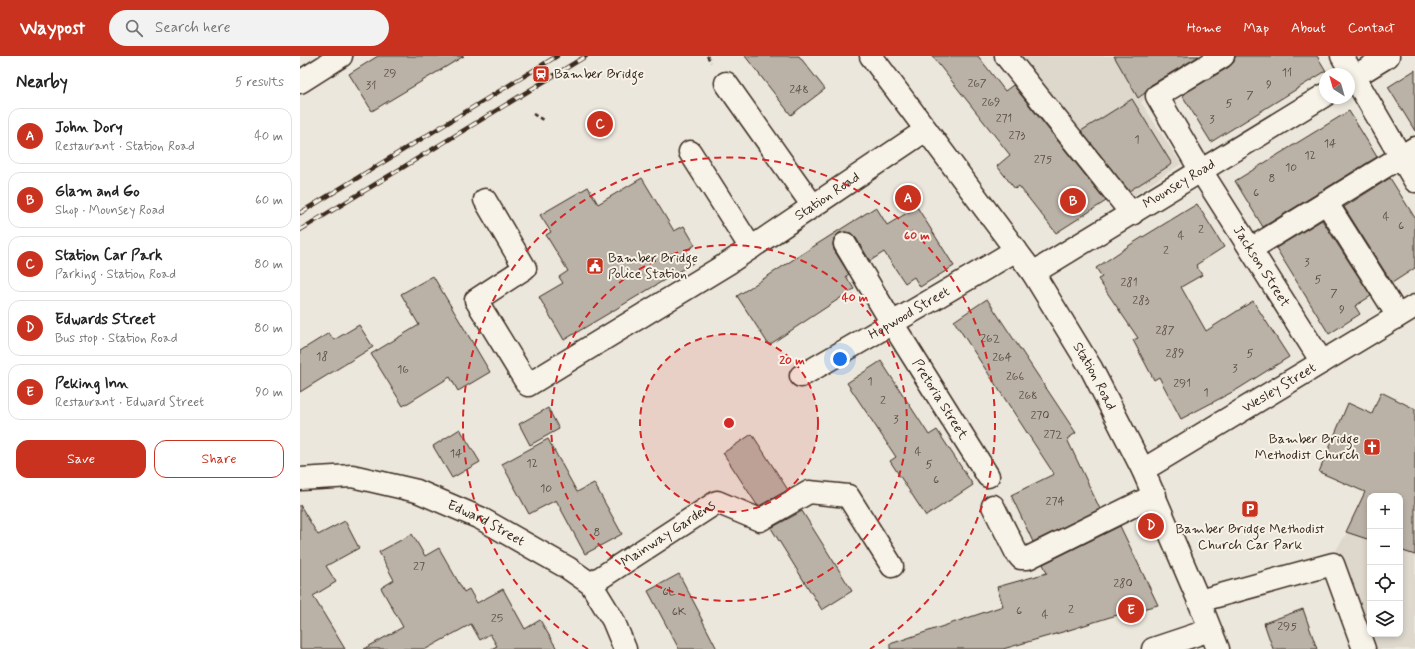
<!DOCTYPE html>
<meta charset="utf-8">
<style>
:root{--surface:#fff;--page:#f2f2f2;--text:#222;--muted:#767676;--line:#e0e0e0;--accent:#c8321e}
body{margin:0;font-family:Mynerve,sans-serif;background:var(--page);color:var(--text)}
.controls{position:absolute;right:12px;bottom:12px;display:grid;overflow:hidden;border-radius:8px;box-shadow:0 2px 6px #0003}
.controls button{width:36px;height:36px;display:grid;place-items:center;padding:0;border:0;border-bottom:1px solid var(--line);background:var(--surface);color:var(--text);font:20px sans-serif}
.compass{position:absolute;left:1019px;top:12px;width:36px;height:36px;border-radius:50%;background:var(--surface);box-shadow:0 2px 6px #0003;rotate:323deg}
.you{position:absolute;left:540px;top:303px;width:14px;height:14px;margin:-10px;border:3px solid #fff;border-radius:50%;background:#1a73e8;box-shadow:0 0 0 6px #1a73e833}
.badge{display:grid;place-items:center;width:26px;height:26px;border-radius:50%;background:var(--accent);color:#fff;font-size:13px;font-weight:700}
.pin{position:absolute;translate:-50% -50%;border:2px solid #fff;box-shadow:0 1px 4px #0006}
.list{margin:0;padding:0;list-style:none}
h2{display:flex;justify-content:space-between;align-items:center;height:52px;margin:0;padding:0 16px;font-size:17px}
h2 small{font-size:13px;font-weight:400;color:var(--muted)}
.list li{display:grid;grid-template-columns:26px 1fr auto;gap:12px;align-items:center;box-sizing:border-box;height:56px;margin:0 8px 8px;padding:0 8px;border:1px solid var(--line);border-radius:12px}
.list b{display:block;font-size:15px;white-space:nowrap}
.list p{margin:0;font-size:13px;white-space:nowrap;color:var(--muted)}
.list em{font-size:13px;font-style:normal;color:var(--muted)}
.actions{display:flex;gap:8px;padding:12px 16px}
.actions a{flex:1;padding:9px 0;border:1px solid var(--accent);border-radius:12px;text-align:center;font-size:14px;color:var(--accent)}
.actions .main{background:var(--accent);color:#fff}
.icon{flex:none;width:22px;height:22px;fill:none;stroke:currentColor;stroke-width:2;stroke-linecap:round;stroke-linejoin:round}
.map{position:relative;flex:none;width:1115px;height:593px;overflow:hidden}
header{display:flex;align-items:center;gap:24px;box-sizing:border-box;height:56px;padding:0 20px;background:var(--accent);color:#fff}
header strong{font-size:19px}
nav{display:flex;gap:22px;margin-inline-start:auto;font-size:14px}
.search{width:280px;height:36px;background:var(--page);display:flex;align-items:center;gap:10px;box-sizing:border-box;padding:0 14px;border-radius:22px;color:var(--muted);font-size:15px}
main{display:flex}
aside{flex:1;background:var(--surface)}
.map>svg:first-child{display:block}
</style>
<header>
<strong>Waypost</strong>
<div class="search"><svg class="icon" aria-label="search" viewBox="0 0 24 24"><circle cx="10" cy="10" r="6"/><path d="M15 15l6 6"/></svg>Search here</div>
<nav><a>Home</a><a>Map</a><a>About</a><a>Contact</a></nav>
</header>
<main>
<aside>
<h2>Nearby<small>5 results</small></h2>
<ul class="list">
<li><span class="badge">A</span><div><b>John Dory</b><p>Restaurant · Station Road</p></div><em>40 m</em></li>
<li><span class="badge">B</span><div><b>Glam and Go</b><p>Shop · Mounsey Road</p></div><em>60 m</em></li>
<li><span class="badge">C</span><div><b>Station Car Park</b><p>Parking · Station Road</p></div><em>80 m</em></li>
<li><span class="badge">D</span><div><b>Edwards Street</b><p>Bus stop · Station Road</p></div><em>80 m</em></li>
<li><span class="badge">E</span><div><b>Peking Inn</b><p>Restaurant · Edward Street</p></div><em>90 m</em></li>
</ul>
<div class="actions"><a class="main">Save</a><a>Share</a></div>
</aside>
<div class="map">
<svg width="1115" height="593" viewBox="0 0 1115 593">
<rect width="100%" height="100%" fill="#ece7dc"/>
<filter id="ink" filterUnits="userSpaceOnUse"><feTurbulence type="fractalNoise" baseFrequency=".025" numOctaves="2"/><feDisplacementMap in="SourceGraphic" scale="8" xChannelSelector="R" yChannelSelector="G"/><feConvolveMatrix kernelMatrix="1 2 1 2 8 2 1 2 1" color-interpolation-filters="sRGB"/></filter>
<g filter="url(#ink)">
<!-- built -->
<g fill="#ddd7cc">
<path d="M717 0H918L841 46 881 108 830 142Z"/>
<path d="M1115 399V593H1074L1036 494 1070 440V578H1100V440Z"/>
</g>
<!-- building -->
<g fill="#bab2a7" stroke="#3b2a1e">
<path d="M78 0H164L72 55 49 18Z"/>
<path d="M445 0H499L525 33 491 59Z"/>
<path d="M632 0H678L705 35 713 29 806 145 756 177 719 130 715 133 697 110 710 99Z"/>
<path d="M814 0H899L851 29 846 34 845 37 838 42Z"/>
<path d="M935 0H1017L1026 15 911 86 882 39 929 11 934 6Z"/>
<path d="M1115 14V75L1088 31Z"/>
<path d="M832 43 872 108 829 135 781 75Z"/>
<path d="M1049 55 1077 101 963 171 935 125Z"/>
<path d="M342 122 374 175 384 170 395 189 386 195 393 207 264 284 239 241 263 227 259 221 268 215 246 179 251 176 240 159 288 131 298 148Z"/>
<path d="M1090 122 1115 162V212L1092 227 1044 151Z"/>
<path d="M897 148 924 191 896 209 902 219 881 231 906 275 953 245 989 301 938 333 881 363 859 321 854 324 844 305 833 284 838 282 798 223 802 221 796 212 833 187Z"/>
<path d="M576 151 587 169 617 151 654 210 620 231 614 221 605 227 584 196 570 205 556 182 551 177 545 176 539 177 534 182 533 189 534 194 549 218 546 220 554 233 469 289 437 240 522 185Z"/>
<path d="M1022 164 1071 240 1055 250 1060 258 1029 278 976 192Z"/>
<path d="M133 220 190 316 158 335 150 321 103 350 71 298 119 269 101 238Z"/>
<path d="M687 243 776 377 767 383 800 453 733 486 711 439 754 418 654 265Z"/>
<path d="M59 269 73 291 0 336V295L29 277 34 284Z"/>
<path d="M581 305 629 379 637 374 673 429 626 460 590 405 596 401 547 327Z"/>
<path d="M1081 336 1115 353V499L1100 494V440H1070V484L1046 476 1065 436 1019 416 1048 347 1072 358Z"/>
<path d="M248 352 259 373 230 389 219 368Z"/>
<path d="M160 373 180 406 152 422 133 390Z"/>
<path d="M452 378 488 434 459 450 457 449 423 397Z"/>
<path d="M248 383 277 436 294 427 322 478 285 498 256 444 229 458 202 408Z"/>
<path d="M0 449 18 479 45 465 59 492 26 510 36 526 13 540 45 593H0Z"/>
<path d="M502 455 552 535 522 554 471 472Z"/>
<path d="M820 470 858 549 810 561 766 575 703 593H590V588L703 550 697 531 747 517 743 508Z"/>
<path d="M112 478 125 500 139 492 164 536 169 533 177 547 203 533 225 573 240 564 257 593H191L197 590 190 578 180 584 171 568 126 593H64L103 571 81 532 94 524 79 496Z"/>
<path d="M379 518 400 558H399L417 593H379L348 535Z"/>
<path d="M1003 553 1017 593H973L964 567Z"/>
</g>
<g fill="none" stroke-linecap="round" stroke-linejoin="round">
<defs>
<g id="minor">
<path d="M706 0 832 158"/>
<path id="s1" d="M923 0 857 40 901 115 1022 306"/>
<path d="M1042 0 1115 125"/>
<path d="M1049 24 1088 0"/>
<path d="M0 26 41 0"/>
<path d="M426 27 513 150"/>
<path d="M390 96 451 192"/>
<path id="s2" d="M185 144 225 212 176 244 228 329 430 206 626 74"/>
<path d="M1026 146 1098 260"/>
<path id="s3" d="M545 188 592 267 688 420"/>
<path d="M951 193 1115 92"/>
<path id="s4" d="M733 217 1025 39"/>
<path id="s5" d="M501 320C573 278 645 237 716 194"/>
<path id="s6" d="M843 414 1115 250"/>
<path id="s7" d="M0 423 52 420 117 435 180 462 268 512 291 528 313 564 325 593"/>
<path d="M693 450 716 496 721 502H728L855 439"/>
<path id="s8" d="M291 528 417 446 460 464 509 436 548 440 592 510"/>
<path d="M899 545 1033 508 1064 593"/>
<path d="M853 593 910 574"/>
</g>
<g id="major">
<path id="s9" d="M571 0 733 217 791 312 843 414 899 545 918 593"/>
</g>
</defs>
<!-- minor casing -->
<use href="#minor" stroke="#3b2a1e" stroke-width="25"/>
<!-- major casing -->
<use href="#major" stroke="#3b2a1e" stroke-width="25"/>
<!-- path -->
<g stroke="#3b2a1e" stroke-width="2.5" stroke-dasharray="4 3" stroke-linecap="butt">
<path d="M407 0 411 6"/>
<path d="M233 58 243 64"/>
</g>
<!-- minor -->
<use href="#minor" stroke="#f7f3e8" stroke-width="22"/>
<!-- major -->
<use href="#major" stroke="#f7f3e8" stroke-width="22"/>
<defs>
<g id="rail">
<path d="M0 157 257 0"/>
<path d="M0 174 286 0"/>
</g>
</defs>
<!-- rail casing -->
<use href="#rail" stroke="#3b2a1e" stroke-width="4.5"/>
<!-- rail -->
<use href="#rail" stroke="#f7f3e8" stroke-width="3" stroke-dasharray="9" stroke-linecap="butt"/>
</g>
</g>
<!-- distance rings -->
<circle cx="429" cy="367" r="89" fill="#d62828" fill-opacity=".12"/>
<g fill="none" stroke="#d62828" stroke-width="2" stroke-dasharray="7 5">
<circle cx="429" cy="367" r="89"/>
<circle cx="429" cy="367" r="178"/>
<path d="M288 593A266 266 0 1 1 570 593"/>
</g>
<!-- icons -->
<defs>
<symbol id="station-square" viewBox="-11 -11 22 22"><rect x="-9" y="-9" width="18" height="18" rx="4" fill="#c8321e" stroke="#f7f3e8"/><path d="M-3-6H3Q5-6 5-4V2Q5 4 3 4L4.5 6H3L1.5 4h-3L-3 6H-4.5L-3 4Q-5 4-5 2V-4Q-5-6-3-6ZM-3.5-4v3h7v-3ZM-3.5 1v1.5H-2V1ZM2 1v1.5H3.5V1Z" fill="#fff"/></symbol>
<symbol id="civic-square" viewBox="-11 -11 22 22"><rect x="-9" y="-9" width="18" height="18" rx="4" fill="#c8321e" stroke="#f7f3e8"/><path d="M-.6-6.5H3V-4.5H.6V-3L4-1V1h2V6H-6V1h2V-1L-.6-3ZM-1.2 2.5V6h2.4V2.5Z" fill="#fff"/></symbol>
<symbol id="church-square" viewBox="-11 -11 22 22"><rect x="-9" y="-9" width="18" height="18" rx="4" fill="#c8321e" stroke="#f7f3e8"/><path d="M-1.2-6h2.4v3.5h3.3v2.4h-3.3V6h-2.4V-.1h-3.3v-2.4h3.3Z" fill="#fff"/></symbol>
<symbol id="parking-square" viewBox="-11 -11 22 22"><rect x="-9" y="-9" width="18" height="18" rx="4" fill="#c8321e" stroke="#f7f3e8"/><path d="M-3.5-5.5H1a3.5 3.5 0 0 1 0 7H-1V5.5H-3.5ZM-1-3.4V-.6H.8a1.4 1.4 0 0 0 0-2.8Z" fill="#fff"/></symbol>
</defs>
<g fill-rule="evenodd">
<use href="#station-square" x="231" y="8" width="20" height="20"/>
<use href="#civic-square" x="285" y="200" width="20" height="20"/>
<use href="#church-square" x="1062" y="381" width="20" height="20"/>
<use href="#parking-square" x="940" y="443" width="20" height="20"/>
</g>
<g text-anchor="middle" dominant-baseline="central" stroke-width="4" stroke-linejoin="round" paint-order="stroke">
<!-- number labels -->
<g font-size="12" fill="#5b4c40">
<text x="987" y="17">11</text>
<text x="90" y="18">29</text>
<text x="677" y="28">267</text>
<text x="969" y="29">9</text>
<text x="71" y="30">31</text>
<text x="499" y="34">248</text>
<text x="950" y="40">7</text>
<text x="691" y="47">269</text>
<text x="929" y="48">5</text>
<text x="704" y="63">271</text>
<text x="912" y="64">3</text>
<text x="717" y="80">273</text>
<text x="837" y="84">1</text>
<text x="1030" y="88">14</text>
<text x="1010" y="100">12</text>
<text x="743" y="104">275</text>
<text x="991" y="112">10</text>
<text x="972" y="123">8</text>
<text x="956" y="137">6</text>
<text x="1086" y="161">4</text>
<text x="1101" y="170">6</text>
<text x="901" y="174">2</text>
<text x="881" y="180">4</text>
<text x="866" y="195">2</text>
<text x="1007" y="207">3</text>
<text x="1018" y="224">5</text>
<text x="829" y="227">281</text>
<text x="1034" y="238">7</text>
<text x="841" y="245">283</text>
<text x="1042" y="254">9</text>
<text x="865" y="275">287</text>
<text x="690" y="283">262</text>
<text x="875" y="298">289</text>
<text x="950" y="298">5</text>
<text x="22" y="301">18</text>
<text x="702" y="302">264</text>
<text x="935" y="313">3</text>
<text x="103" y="314">16</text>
<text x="715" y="321">266</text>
<text x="570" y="326">1</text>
<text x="882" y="328">291</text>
<text x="906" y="337">1</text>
<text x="728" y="340">268</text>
<text x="583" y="345">2</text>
<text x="740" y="360">270</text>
<text x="596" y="364">3</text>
<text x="753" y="379">272</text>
<text x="618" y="396">4</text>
<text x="156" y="398">14</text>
<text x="232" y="408">12</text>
<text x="629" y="409">5</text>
<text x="636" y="424">6</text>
<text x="246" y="433">10</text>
<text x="755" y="446">274</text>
<text x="297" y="477">8</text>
<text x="119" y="511">27</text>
<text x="823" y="528">280</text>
<text x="369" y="536">6L</text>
<text x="771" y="554">2</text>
<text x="719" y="555">6</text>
<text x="379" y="556">6K</text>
<text x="745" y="559">4</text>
<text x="197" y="563">25</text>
<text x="987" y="571">295</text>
</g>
<!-- poi labels -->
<g font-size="14" fill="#3b2a1e" stroke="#f7f3e8" text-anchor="start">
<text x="254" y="18">Bamber Bridge</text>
<text x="308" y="202">Bamber Bridge<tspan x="308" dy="16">Police Station</tspan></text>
<text x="1059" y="383" text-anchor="end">Bamber Bridge<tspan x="1059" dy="16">Methodist Church</tspan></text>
<text x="950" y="473" text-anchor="middle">Bamber Bridge Methodist<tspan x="950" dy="16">Church Car Park</tspan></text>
</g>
<!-- street labels -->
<g font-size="14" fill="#3b2a1e" stroke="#f7f3e8">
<text stroke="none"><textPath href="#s4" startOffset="171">Mounsey Road</textPath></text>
<text stroke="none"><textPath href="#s2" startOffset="591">Station Road</textPath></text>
<text stroke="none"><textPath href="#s1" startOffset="277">Jackson Street</textPath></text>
<text stroke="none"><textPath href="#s5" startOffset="125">Hopwood Street</textPath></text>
<text stroke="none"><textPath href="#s9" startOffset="391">Station Road</textPath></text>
<text stroke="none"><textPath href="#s6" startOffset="159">Wesley Street</textPath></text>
<text stroke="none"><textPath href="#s3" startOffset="182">Pretoria Street</textPath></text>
<text stroke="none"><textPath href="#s7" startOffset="195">Edward Street</textPath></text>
<text stroke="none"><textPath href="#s8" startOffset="92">Mainway Gardens</textPath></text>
</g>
</g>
<circle cx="429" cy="367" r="6" fill="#d62828" stroke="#f7f3e8" stroke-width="2"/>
<g font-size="12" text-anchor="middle" font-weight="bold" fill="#d62828" stroke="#f7f3e8" stroke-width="4" stroke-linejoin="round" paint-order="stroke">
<text x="617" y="183">60 m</text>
<text x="555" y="245">40 m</text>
<text x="492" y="308">20 m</text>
</g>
</svg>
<div class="controls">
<button>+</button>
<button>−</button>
<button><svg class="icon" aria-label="locate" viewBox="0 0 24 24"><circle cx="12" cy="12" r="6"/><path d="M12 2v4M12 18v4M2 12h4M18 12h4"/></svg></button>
<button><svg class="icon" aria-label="layers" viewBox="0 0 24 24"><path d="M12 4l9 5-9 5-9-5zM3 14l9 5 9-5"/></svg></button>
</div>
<svg class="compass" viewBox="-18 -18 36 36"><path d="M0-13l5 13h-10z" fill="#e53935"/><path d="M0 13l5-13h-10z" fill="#767676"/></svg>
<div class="you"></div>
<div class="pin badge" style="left:608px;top:142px">A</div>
<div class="pin badge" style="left:773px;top:145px">B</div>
<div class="pin badge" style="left:300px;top:68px">C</div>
<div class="pin badge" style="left:851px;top:470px">D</div>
<div class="pin badge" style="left:831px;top:554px">E</div>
</div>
</main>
